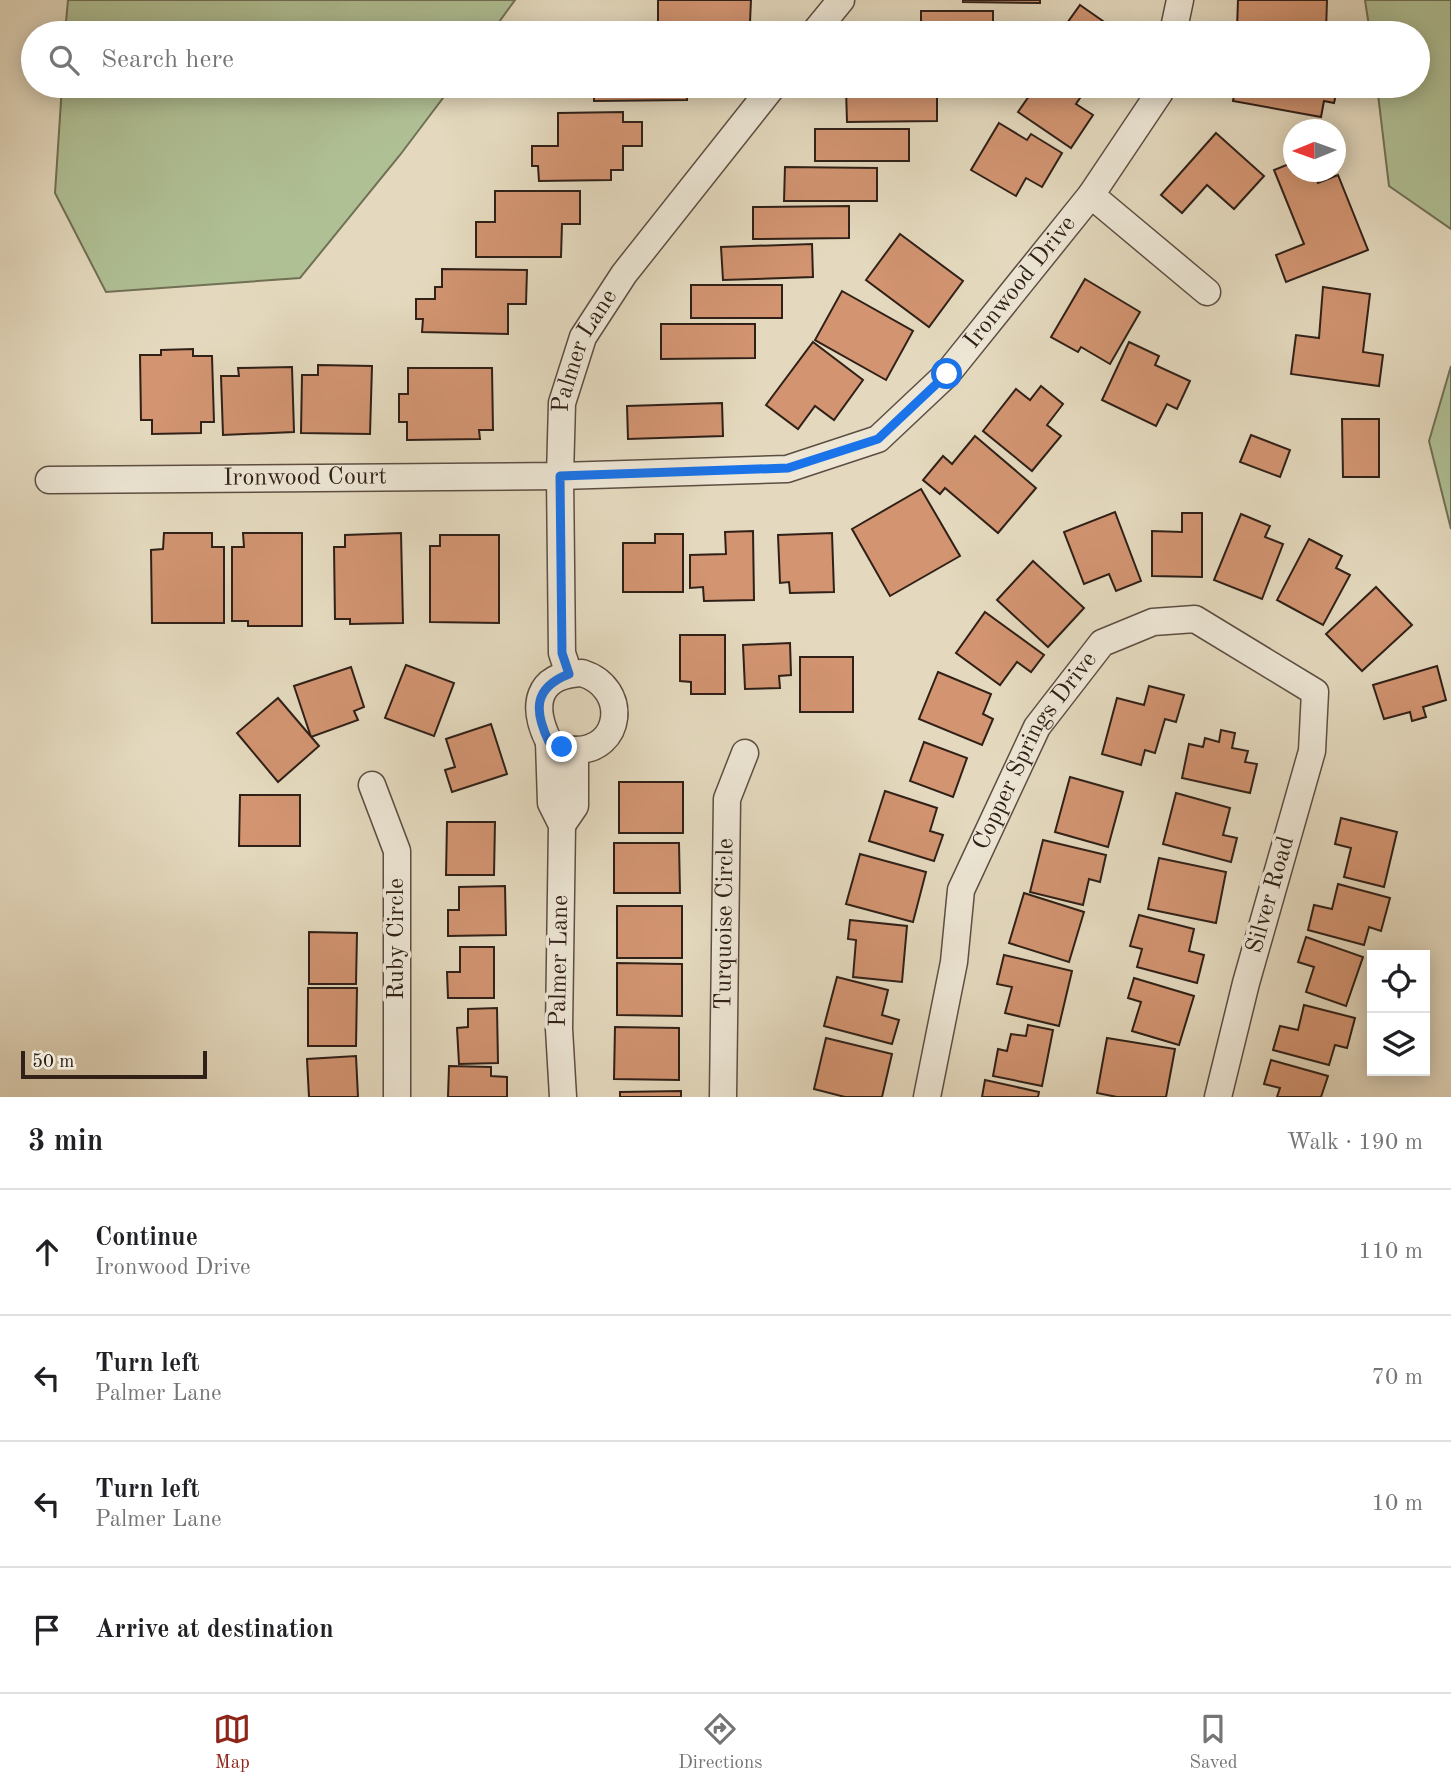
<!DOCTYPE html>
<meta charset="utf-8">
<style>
:root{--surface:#fff;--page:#f6f6f6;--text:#202124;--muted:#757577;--line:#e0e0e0;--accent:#8f2418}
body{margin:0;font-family:"Old Standard TT",serif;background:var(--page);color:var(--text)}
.controls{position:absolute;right:21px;bottom:21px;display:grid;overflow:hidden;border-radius:0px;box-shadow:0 4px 18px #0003}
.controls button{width:63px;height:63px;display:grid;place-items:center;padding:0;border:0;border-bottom:2px solid var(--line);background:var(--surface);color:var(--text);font:35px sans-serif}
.compass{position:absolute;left:1283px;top:119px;width:63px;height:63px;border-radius:50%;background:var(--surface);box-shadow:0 4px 18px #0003;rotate:269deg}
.scale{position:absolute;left:21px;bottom:18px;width:186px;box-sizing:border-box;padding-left:7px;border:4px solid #302018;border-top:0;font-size:19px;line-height:24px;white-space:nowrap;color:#302018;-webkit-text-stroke:5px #ede6d5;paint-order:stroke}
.stop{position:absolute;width:21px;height:21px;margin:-16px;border:5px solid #1a73e8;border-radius:50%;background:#fff}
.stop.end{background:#1a73e8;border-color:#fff;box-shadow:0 2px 7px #0008}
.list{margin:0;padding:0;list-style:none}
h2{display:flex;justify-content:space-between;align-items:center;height:91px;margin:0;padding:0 28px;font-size:30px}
h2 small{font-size:23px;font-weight:400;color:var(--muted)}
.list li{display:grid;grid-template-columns:46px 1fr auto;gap:21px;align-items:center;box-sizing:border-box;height:126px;padding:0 28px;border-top:2px solid var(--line)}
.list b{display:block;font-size:26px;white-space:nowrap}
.list p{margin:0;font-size:23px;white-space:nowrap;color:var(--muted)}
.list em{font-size:23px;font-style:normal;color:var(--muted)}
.icon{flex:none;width:38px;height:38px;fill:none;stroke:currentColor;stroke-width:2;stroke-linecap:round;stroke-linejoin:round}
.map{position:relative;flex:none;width:1451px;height:1097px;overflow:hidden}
.search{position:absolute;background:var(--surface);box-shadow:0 4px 18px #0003;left:21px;right:21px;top:21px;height:77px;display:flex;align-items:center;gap:18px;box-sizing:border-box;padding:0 24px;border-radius:38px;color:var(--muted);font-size:26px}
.sheet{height:595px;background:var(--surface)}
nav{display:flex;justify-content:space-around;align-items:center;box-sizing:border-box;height:98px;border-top:2px solid var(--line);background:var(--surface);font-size:19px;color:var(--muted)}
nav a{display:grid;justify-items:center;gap:4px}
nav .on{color:var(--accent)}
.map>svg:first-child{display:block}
</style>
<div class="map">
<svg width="1451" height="1097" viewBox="0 0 1451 1097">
<rect width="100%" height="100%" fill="#e4d9be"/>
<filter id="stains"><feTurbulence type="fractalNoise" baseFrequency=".00286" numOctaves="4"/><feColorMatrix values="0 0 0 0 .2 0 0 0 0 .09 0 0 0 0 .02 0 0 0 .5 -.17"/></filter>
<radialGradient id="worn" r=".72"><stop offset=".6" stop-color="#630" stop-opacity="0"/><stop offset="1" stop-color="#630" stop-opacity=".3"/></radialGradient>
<!-- green -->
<g fill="#b0c095" stroke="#707056" stroke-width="2">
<path d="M68 0H515L491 33H65Z"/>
<path d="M1365 0H1451V229L1389 186 1377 86H1418V33H1370Z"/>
<path d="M62 86H452L400 155 300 278 106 292 55 193Z"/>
<path d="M1451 366V529L1429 441Z"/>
</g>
<!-- building -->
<g fill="#d29471" stroke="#302018" stroke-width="2">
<path d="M658 0H751L750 22H658Z"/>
<path d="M963 0H1040V3L963 2Z"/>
<path d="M1238 0H1327L1326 32 1237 29Z"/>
<path d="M1080 5 1120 33H1060Z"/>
<path d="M921 11H993V26H999V33H907V22H921Z"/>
<path d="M594 86H687V100L594 101Z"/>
<path d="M1036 86H1088L1076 104 1093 115 1071 148 1018 112Z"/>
<path d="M1236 86H1338L1334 103 1324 101 1321 117 1233 101Z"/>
<path d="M937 88V121L847 122 846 89Z"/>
<path d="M623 112V122H642V146H623V170H611V180L539 181 538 166H532V146H558V113Z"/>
<path d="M999 123 1027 140 1031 134 1062 153 1042 187 1026 178 1016 196 971 170Z"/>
<rect x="815" y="129" width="94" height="32"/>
<path d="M1216 133 1264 176 1234 209 1207 185 1182 213 1161 195Z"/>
<path d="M1294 162V172H1314L1318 183 1338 175 1368 250 1286 282 1276 255 1304 244 1274 170Z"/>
<path d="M785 167 877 168V201H784Z"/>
<path d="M495 191H580V224H562L561 257H476V222H495Z"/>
<path d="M849 206V238L753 239V207Z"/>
<path d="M900 234 963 281 929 327 866 280Z"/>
<path d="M812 244 813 277 723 280 721 247Z"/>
<path d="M442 269 527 270 526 304H508V334L422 332 423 319H416V299H435V287H442Z"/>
<path d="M1085 279 1140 312 1110 364 1081 347 1078 352 1051 337Z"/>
<rect x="691" y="285" width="91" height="33"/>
<path d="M1323 287 1370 294 1363 352 1383 355 1379 386 1291 374 1296 335 1319 338Z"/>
<path d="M842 291 913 331 886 380 815 340Z"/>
<path d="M661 324H755V358L661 359Z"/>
<path d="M813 342 863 380 834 420 815 406 798 429 766 405Z"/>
<path d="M1129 342 1159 356 1155 365 1190 381 1177 409 1167 404 1156 426 1102 400Z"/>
<path d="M193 349V356H212L214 422H201V433L152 434V420H141L140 355H161V350Z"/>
<path d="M318 365 372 366 370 434 301 433 302 375H318Z"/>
<path d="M292 367 294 432 223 435 221 376H239L238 368Z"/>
<path d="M408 368H492L493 430H479L480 439 407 440V422H399V394H408Z"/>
<path d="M1041 386 1063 404 1047 425 1061 436 1032 471 983 431 1016 389 1030 400Z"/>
<path d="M722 403 723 436 628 439 627 406Z"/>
<path d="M1342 419H1379V477H1343Z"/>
<path d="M1251 435 1290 450 1280 477 1240 462Z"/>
<path d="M975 436 1036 488 998 533 945 488 940 494 923 480 943 456 952 464Z"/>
<path d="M921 489 960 556 890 596 852 529Z"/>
<path d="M1115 512 1141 581 1116 591 1109 574 1084 584 1064 532Z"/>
<path d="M1182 513H1202V577L1152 576V531L1182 532Z"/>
<path d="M1241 514 1270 526 1265 537 1283 544 1262 599 1214 580Z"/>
<path d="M753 531 754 600 704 601 703 587 690 588V555L726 554 725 532Z"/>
<path d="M164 533H212V547H224V623H152L151 550 163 549Z"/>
<path d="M243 533H302V626H248V621H232V547H244Z"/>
<path d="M401 533 403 623 350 624V619H335L334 547H345V535Z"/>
<path d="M832 533 834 592 790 593 789 582 780 583 778 535Z"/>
<path d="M655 534H683V592H623V543H655Z"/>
<path d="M440 535H499V623L430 622V546H440Z"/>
<path d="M1309 539 1342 556 1336 568 1350 575 1323 625 1277 600Z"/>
<path d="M1033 561 1084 608 1048 647 997 600Z"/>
<path d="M1376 587 1412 625 1362 671 1326 634Z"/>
<path d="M985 612 1044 655 1031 672 1017 662 1000 685 956 653Z"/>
<path d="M680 635H725V694H691V682L680 681Z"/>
<path d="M790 643 791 675 779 676 780 688 745 689 743 645Z"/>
<rect x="800" y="657" width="53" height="55"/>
<path d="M406 665 454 683 434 736 385 718Z"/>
<path d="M1437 666 1446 700 1423 707 1426 717 1412 721 1410 712 1384 719 1373 685Z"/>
<path d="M351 667 364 707 354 711 358 720 311 737 294 686Z"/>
<path d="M938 672 991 694 983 714 993 719 982 745 919 719Z"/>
<path d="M1149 686 1184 695 1176 722 1165 719 1155 753 1145 750 1141 765 1102 754 1117 698 1144 705Z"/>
<path d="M278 698 319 746 278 782 237 733Z"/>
<path d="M491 724 507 774 452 792 445 770 455 767 446 739Z"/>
<path d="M1221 730 1235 733 1232 748 1248 751 1245 762 1257 764 1250 793 1182 778 1189 744 1203 747 1205 738 1219 742Z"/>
<path d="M924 742 967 758 953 797 910 781Z"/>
<path d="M1070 777 1123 792 1108 847 1055 832Z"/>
<rect x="619" y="782" width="64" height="51"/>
<path d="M885 791 937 808 930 831 943 835 934 861 869 841Z"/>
<path d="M1176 793 1230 808 1223 835 1237 838 1231 862 1163 844Z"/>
<path d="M240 795H300V846H239Z"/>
<path d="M1341 818 1397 832 1384 887 1344 877 1351 848 1335 844Z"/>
<path d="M447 822H495L494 875H446Z"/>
<path d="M1043 840 1106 855 1100 882 1089 879 1083 905 1030 892Z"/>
<path d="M614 843H679L680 893H614Z"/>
<path d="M860 854 926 872 913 922 846 904Z"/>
<path d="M1159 858 1226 872 1216 923 1148 909Z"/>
<path d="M1338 884 1390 898 1381 931 1369 927 1364 945 1308 930 1314 905 1332 909Z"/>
<path d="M505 886 506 935 448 936V910H459V887Z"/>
<path d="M1024 893 1084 912 1069 962 1009 943Z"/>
<rect x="617" y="906" width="65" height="52"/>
<path d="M1139 915 1194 929 1189 951 1204 955 1197 983 1137 967 1142 949 1130 946Z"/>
<path d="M850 920 907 926 902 982 853 977 856 940 848 939Z"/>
<path d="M309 932 357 933 356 984H309Z"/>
<path d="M1306 937 1363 957 1346 1006 1306 992 1314 967 1298 962Z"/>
<path d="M460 947H494V998H448L447 972H460Z"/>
<path d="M1004 955 1072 971 1059 1026 1005 1013 1012 987 997 984Z"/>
<path d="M617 963 682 964V1016L617 1015Z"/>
<path d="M837 977 888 990 882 1015 899 1020 892 1044 824 1026Z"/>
<path d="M1134 978 1194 996 1179 1045 1132 1031 1141 1002 1128 998Z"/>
<path d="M308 988H357L356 1046H308Z"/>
<path d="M1304 1005 1355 1018 1347 1048 1335 1045 1329 1065 1273 1050 1280 1026 1298 1030Z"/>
<path d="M497 1008 498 1063 459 1064 457 1028 468 1027V1009Z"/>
<path d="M1028 1025 1053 1030 1042 1086 993 1076 998 1049 1007 1051 1011 1034 1026 1036Z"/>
<path d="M615 1027 679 1028V1080L614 1079Z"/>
<path d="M826 1038 892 1054 882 1097H845L814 1089Z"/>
<path d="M1107 1038 1175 1049 1166 1097H1117L1097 1093Z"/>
<path d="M356 1056 358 1097H309L307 1059Z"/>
<path d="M1271 1060 1328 1076 1321 1097H1277L1280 1088 1264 1084Z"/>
<path d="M449 1066 491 1067V1076L507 1077V1097H448Z"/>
<path d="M985 1080 1039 1092 1038 1097H982Z"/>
<path d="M681 1091V1097H620V1092Z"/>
</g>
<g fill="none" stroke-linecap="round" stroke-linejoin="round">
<defs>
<g id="street">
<path d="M814 33 841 0"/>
<path d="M1173 33 1180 0"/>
<path d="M1091 195 1207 292"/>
<path id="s1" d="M49 480 560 476 787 469 878 439 947 374 1091 195 1160 92 1161 86"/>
<path d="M582 673C630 688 622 751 575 750 566 750 557 745 549 742 531 706 536 675 582 673Z"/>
<path id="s2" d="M569 674 562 653 560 476 562 403 583 337 624 274 773 86"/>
<path d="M549 742 551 803 562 825 559 1029 563 1097"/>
<path d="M372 785 397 851V1097"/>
<path d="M562 825 575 806V750"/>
<path id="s3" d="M723 1097 727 799 745 753"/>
<path id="s4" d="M927 1097 954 962 961 890 1037 727 1102 643 1153 622 1195 619 1315 692 1312 751 1246 983 1218 1097"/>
</g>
</defs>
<!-- street casing -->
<use href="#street" stroke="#5d4e42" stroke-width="29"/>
<!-- street -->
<use href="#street" stroke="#ede6d5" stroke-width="26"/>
</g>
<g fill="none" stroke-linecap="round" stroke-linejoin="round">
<!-- route -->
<path stroke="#1a73e8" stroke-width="9" d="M562 747 549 742C534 711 533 688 569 674L562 653 560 476 788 468 878 439 947 374"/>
</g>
<g text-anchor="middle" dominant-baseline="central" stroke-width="7" stroke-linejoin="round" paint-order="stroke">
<!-- street labels -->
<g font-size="24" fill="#302018" stroke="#ede6d5">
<text stroke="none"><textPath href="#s1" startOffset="1046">Ironwood Drive</textPath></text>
<text stroke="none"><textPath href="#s2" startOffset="329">Palmer Lane</textPath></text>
<text stroke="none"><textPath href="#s1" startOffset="256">Ironwood Court</textPath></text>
<text stroke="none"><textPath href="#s4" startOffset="368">Copper Springs Drive</textPath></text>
<text transform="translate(1271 895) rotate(-74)">Silver Road</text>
<text stroke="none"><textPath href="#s3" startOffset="173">Turquoise Circle</textPath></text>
<text transform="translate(397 939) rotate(-90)">Ruby Circle</text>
<text transform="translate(560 961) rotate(-89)">Palmer Lane</text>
</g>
</g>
<rect width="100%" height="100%" filter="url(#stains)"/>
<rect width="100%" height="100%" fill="url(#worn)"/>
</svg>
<div class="controls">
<button><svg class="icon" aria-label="locate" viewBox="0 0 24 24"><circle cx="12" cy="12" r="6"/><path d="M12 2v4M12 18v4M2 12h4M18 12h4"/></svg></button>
<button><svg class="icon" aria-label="layers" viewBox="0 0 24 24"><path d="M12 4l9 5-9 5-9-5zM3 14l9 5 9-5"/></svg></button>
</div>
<svg class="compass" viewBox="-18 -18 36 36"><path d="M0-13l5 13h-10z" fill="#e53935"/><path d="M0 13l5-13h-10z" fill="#757577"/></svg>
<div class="scale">50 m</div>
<div class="stop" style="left:947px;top:374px"></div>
<div class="stop end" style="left:562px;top:747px"></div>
<div class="search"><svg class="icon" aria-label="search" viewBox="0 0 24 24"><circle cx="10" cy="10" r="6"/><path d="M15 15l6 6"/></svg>Search here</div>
</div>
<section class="sheet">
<h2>3 min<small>Walk · 190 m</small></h2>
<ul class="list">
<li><svg class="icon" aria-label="ahead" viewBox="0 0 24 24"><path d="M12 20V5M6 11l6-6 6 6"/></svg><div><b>Continue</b><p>Ironwood Drive</p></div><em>110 m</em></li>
<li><svg class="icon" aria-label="left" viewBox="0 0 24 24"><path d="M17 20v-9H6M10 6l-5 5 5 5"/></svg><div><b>Turn left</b><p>Palmer Lane</p></div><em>70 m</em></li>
<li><svg class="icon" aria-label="left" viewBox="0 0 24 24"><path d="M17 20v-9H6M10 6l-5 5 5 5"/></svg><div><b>Turn left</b><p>Palmer Lane</p></div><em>10 m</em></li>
<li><svg class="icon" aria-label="arrive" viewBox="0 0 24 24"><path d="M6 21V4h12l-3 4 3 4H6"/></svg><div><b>Arrive at destination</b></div></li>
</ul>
</section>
<nav>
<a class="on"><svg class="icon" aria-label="map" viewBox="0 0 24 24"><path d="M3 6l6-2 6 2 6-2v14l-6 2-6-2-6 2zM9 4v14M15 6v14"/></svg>Map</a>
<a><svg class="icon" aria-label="directions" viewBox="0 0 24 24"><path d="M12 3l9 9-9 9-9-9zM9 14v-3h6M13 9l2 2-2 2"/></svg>Directions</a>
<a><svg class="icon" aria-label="saved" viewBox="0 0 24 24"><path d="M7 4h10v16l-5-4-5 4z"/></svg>Saved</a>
</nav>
